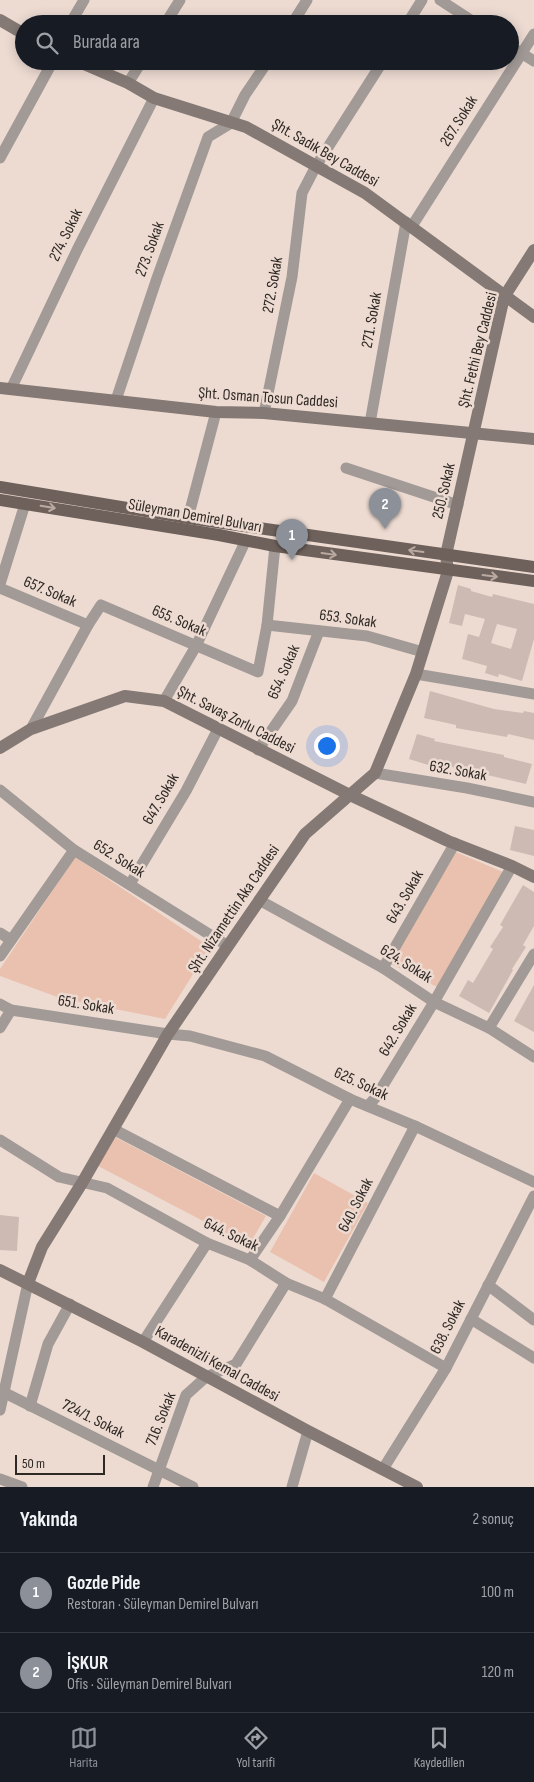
<!DOCTYPE html>
<html lang="tr">
<meta charset="utf-8">
<style>
:root{--surface:#171b24;--page:#20242c;--text:#f1f3f6;--muted:#9ea1a6;--line:#363941;--accent:#8c9099}
body{margin:0;font-family:"Sofia Sans Condensed",sans-serif;background:var(--page);color:var(--text)}
.scale{position:absolute;left:15px;bottom:12px;width:90px;box-sizing:border-box;padding-left:5px;border:2px solid #2f2925;border-top:0;font-size:14px;line-height:18px;white-space:nowrap;color:#2f2925;-webkit-text-stroke:4px #eddbd2;paint-order:stroke}
.you{position:absolute;left:326px;top:745px;width:18px;height:18px;margin:-12px;border:4px solid #fff;border-radius:50%;background:#1a73e8;box-shadow:0 0 0 8px #1a73e833}
.badge{display:grid;place-items:center;width:32px;height:32px;border-radius:50%;background:var(--accent);color:#fff;font-size:16px;font-weight:700}
.pin{position:absolute;translate:-50% -41px;filter:drop-shadow(0 1px 2px #0008)}
.pin::after{content:'';position:absolute;top:26px;width:18px;height:15px;background:inherit;clip-path:polygon(0 0,100% 0,50% 100%)}
.list{margin:0;padding:0;list-style:none}
h2{display:flex;justify-content:space-between;align-items:center;height:65px;margin:0;padding:0 20px;font-size:21px}
h2 small{font-size:16px;font-weight:400;color:var(--muted)}
.list li{display:grid;grid-template-columns:32px 1fr auto;gap:15px;align-items:center;box-sizing:border-box;height:80px;padding:0 20px;border-top:1px solid var(--line)}
.list b{display:block;font-size:19px;white-space:nowrap}
.list p{margin:0;font-size:16px;white-space:nowrap;color:var(--muted)}
.list em{font-size:16px;font-style:normal;color:var(--muted)}
.icon{flex:none;width:28px;height:28px;fill:none;stroke:currentColor;stroke-width:2;stroke-linecap:round;stroke-linejoin:round}
.map{position:relative;flex:none;width:534px;height:1487px;overflow:hidden}
.search{position:absolute;background:var(--surface);box-shadow:0 2px 12px #0003;left:15px;right:15px;top:15px;height:55px;display:flex;align-items:center;gap:12px;box-sizing:border-box;padding:0 18px;border-radius:28px;color:var(--muted);font-size:19px}
.sheet{height:225px;background:var(--surface)}
nav{display:flex;justify-content:space-around;align-items:center;box-sizing:border-box;height:70px;border-top:1px solid var(--line);background:var(--surface);font-size:14px;color:var(--muted)}
nav a{display:grid;justify-items:center;gap:2px}
nav .on{color:var(--accent)}
.map>svg:first-child{display:block}
</style>
<div class="map">
<svg width="534" height="1487" viewBox="0 0 534 1487">
<rect width="100%" height="100%" fill="#eddbd2"/>
<!-- green -->
<g fill="#eac1ae">
<path d="M456 852 503 872 437 987 391 964Z"/>
<path d="M75 857 210 947 165 1019 60 998 0 976V969Z"/>
<path d="M115 1137 266 1216 249 1245 98 1166Z"/>
<path d="M314 1173 368 1203 324 1282 270 1252Z"/>
</g>
<!-- building -->
<g fill="#cdbbb3" fill-rule="evenodd">
<path d="M458 585 471 589V591L492 597 493 594 534 604V639L522 681 499 674 498 677 485 673 487 666 462 659 468 634 479 637 485 619 465 614 462 626 449 623ZM497 624 517 629 511 649 491 643Z"/>
<path d="M430 691 494 709 523 713 524 711 534 713V740L508 734 507 737 456 728V725L424 718Z"/>
<path d="M417 734 435 739 434 741 504 755V757L532 764 526 784 439 764 438 768 409 759Z"/>
<path d="M515 826 534 830V856L510 850Z"/>
<path d="M523 885 534 892V926L523 945 526 947 512 969 513 970 489 1013 459 996 468 980 473 983 493 949 490 947 503 927 500 925Z"/>
<path d="M534 985V1032L514 1021Z"/>
<path d="M0 1215 19 1217 17 1251 0 1250Z"/>
</g>
<g fill="none" stroke-linecap="round" stroke-linejoin="round">
<!-- street -->
<g stroke="#a29a96" stroke-width="11">
<path d="M440 0 477 24"/>
<path d="M70 24 84 0"/>
<path d="M165 24 180 0"/>
<path d="M292 24 307 0"/>
<path d="M407 24 422 0"/>
<path d="M510 46 534 61"/>
<path d="M128 83 142 61"/>
<path d="M0 158 53 61"/>
<path d="M412 226 534 34"/>
<path d="M11 389 77 250 154 98"/>
<path d="M116 400 157 278 208 137 231 123 245 95 268 61"/>
<path d="M264 413 292 277 302 193 316 166 383 61"/>
<path d="M370 423 406 222"/>
<path d="M346 468 458 505"/>
<path d="M188 518 216 412"/>
<path d="M0 584 25 504"/>
<path d="M0 588 88 625"/>
<path d="M267 625 367 636 423 652"/>
<path d="M416 674 534 694"/>
<path d="M164 701 196 646 246 540"/>
<path d="M31 729 88 625 101 605 258 672 267 625 275 546"/>
<path d="M258 750 292 701 319 631"/>
<path d="M375 773 467 788 534 802"/>
<path d="M0 790 74 850 228 946"/>
<path d="M130 884 186 791 218 729"/>
<path d="M259 900 383 968 434 1002 489 1028 534 1057"/>
<path d="M0 933 11 940"/>
<path d="M0 956 74 850"/>
<path d="M383 968 455 843"/>
<path d="M0 1004 11 1010 168 1034 190 1036 265 1056 350 1099 415 1126 534 1182"/>
<path d="M0 1028 11 1010"/>
<path d="M489 1028 534 954"/>
<path d="M368 1106 376 1097 434 1002 512 866"/>
<path d="M113 1129 280 1216"/>
<path d="M0 1140 59 1177 107 1188 207 1243 250 1260 286 1283 325 1299 446 1368"/>
<path d="M250 1260 280 1216 350 1099"/>
<path d="M488 1285 534 1320"/>
<path d="M325 1299 415 1126"/>
<path d="M471 1319 534 1358"/>
<path d="M143 1342 207 1243"/>
<path d="M5 1393 193 1487"/>
<path d="M30 1406 48 1344 70 1304"/>
<path d="M0 1410 28 1283"/>
<path d="M383 1469 446 1368 534 1196"/>
<path d="M0 1479 22 1487"/>
<path d="M153 1487 186 1395 206 1377 236 1364 286 1283"/>
<path d="M292 1487 308 1431"/>
</g>
<!-- secondary -->
<g stroke="#847974" stroke-width="12">
<path d="M0 20 24 34"/>
<path d="M77 61 128 83 154 98 246 127 365 193 534 317"/>
<path d="M0 388 216 412 264 413 534 439"/>
<path d="M0 748 31 729 125 696 164 701 350 795 448 841 512 866 534 877"/>
<path d="M0 1270 143 1342 308 1431 417 1487"/>
<path d="M28 1283 42 1247 82 1183 168 1034 228 946 305 834 375 773 416 674 448 571 446 555 504 297 534 250"/>
</g>
<!-- primary -->
<g stroke="#6e615b" stroke-width="12">
<path d="M0 487 188 518 534 567"/>
<path d="M0 500 219 535 275 546 534 581"/>
</g>
</g>
<!-- one-way arrows -->
<defs><path id="oneway-shaft" d="M-6 0H5M1.5-3L5.5 0L1.5 3" fill="none" stroke-width="1.6" stroke-linecap="round" stroke-linejoin="round" transform="scale(1.25)"/></defs>
<g stroke="#baaaa2">
<use href="#oneway-shaft" transform="translate(48 507) rotate(9)"/>
<use href="#oneway-shaft" transform="translate(416 551) rotate(-172)"/>
<use href="#oneway-shaft" transform="translate(329 554) rotate(8)"/>
<use href="#oneway-shaft" transform="translate(490 576) rotate(7)"/>
</g>
<g text-anchor="middle" dominant-baseline="central" stroke-width="5" stroke-linejoin="round" paint-order="stroke">
<!-- street labels -->
<g font-size="16" fill="#2f2925" stroke="#eddbd2">
<text transform="translate(459 121) rotate(-58)">267. Sokak</text>
<text transform="translate(325 153) rotate(30)">Şht. Sadık Bey Caddesi</text>
<text transform="translate(66 235) rotate(-64)">274. Sokak</text>
<text transform="translate(150 249) rotate(-70)">273. Sokak</text>
<text transform="translate(273 285) rotate(-80)">272. Sokak</text>
<text transform="translate(372 320) rotate(-80)">271. Sokak</text>
<text transform="translate(478 350) rotate(-76)">Şht. Fethi Bey Caddesi</text>
<text transform="translate(268 398) rotate(4)">Şht. Osman Tosun Caddesi</text>
<text transform="translate(444 491) rotate(-77)">250. Sokak</text>
<text transform="translate(195 516) rotate(10)">Süleyman Demirel Bulvarı</text>
<text transform="translate(50 592) rotate(23)">657. Sokak</text>
<text transform="translate(348 619) rotate(8)">653. Sokak</text>
<text transform="translate(179 621) rotate(23)">655. Sokak</text>
<text transform="translate(284 672) rotate(-66)">654. Sokak</text>
<text transform="translate(236 720) rotate(27)">Şht. Savaş Zorlu Caddesi</text>
<text transform="translate(458 771) rotate(10)">632. Sokak</text>
<text transform="translate(161 799) rotate(-60)">647. Sokak</text>
<text transform="translate(119 859) rotate(32)">652. Sokak</text>
<text transform="translate(405 897) rotate(-60)">643. Sokak</text>
<text transform="translate(234 909) rotate(-56)">Şht. Nizamettin Aka Caddesi</text>
<text transform="translate(406 964) rotate(32)">624. Sokak</text>
<text transform="translate(86 1005) rotate(9)">651. Sokak</text>
<text transform="translate(398 1030) rotate(-59)">642. Sokak</text>
<text transform="translate(361 1084) rotate(25)">625. Sokak</text>
<text transform="translate(356 1205) rotate(-63)">640. Sokak</text>
<text transform="translate(231 1235) rotate(25)">644. Sokak</text>
<text transform="translate(448 1327) rotate(-63)">638. Sokak</text>
<text transform="translate(217 1364) rotate(29)">Karadenizli Kemal Caddesi</text>
<text transform="translate(93 1419) rotate(27)">724/1. Sokak</text>
<text transform="translate(161 1419) rotate(-68)">716. Sokak</text>
</g>
</g>
</svg>
<div class="scale">50 m</div>
<div class="you"></div>
<div class="pin badge" style="left:292px;top:560px">1</div>
<div class="pin badge" style="left:385px;top:529px">2</div>
<div class="search"><svg class="icon" aria-label="search" viewBox="0 0 24 24"><circle cx="10" cy="10" r="6"/><path d="M15 15l6 6"/></svg>Burada ara</div>
</div>
<section class="sheet">
<h2>Yakında<small>2 sonuç</small></h2>
<ul class="list">
<li><span class="badge">1</span><div><b>Gozde Pide</b><p>Restoran · Süleyman Demirel Bulvarı</p></div><em>100 m</em></li>
<li><span class="badge">2</span><div><b>İŞKUR</b><p>Ofis · Süleyman Demirel Bulvarı</p></div><em>120 m</em></li>
</ul>
</section>
<nav>
<a class="on"><svg class="icon" aria-label="map" viewBox="0 0 24 24"><path d="M3 6l6-2 6 2 6-2v14l-6 2-6-2-6 2zM9 4v14M15 6v14"/></svg>Harita</a>
<a><svg class="icon" aria-label="directions" viewBox="0 0 24 24"><path d="M12 3l9 9-9 9-9-9zM9 14v-3h6M13 9l2 2-2 2"/></svg>Yol tarifi</a>
<a><svg class="icon" aria-label="saved" viewBox="0 0 24 24"><path d="M7 4h10v16l-5-4-5 4z"/></svg>Kaydedilen</a>
</nav>
